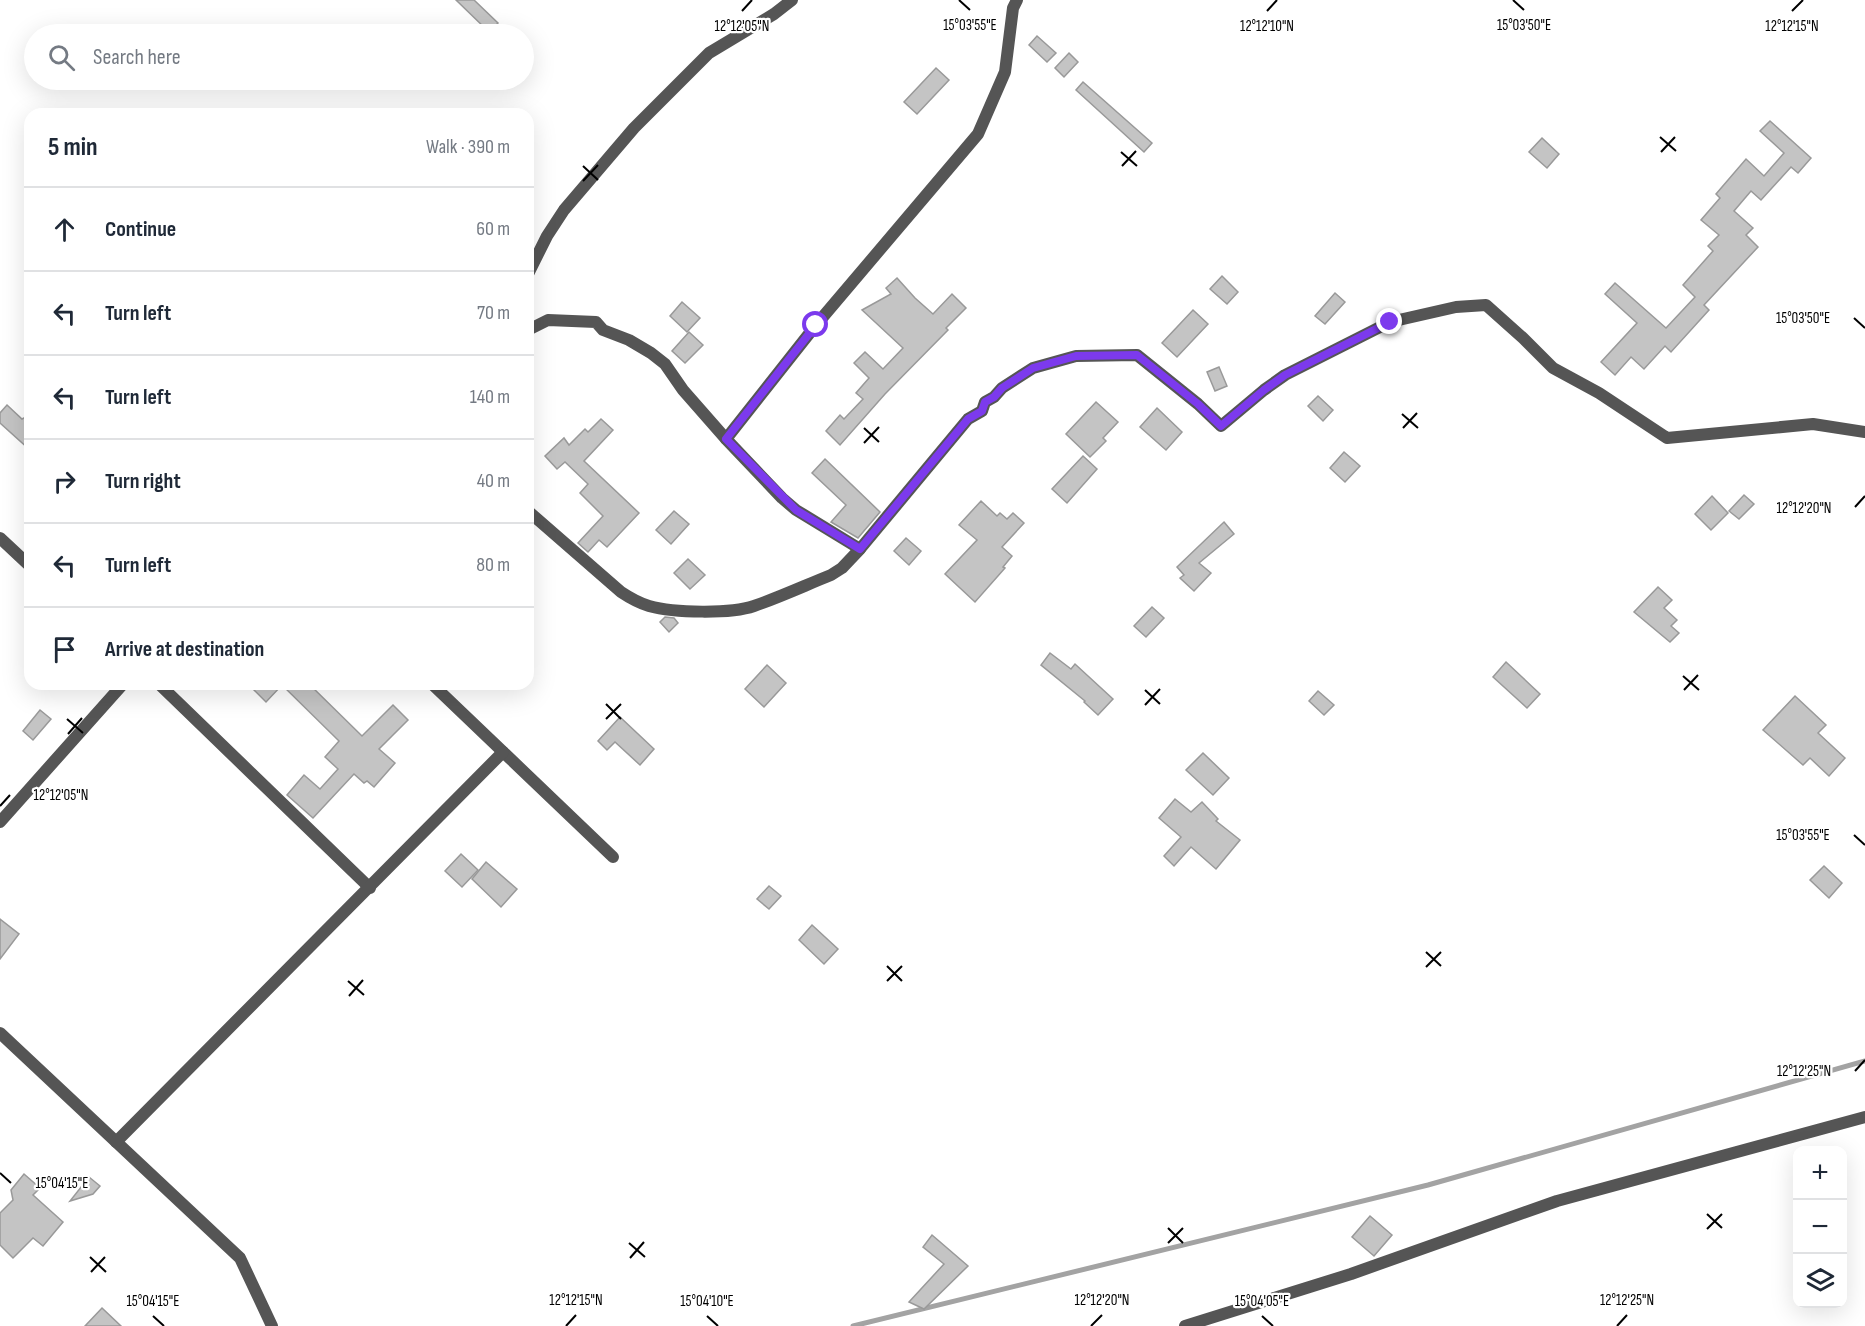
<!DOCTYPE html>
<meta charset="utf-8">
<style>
:root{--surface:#fff;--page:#f2f2f3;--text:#1f2937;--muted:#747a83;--line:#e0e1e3}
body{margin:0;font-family:"Sofia Sans Condensed",sans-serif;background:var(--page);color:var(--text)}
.controls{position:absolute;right:18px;bottom:18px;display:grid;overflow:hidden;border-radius:12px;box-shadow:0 6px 24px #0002}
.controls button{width:54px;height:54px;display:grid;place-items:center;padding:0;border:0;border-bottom:2px solid var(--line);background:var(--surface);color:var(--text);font:30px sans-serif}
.stop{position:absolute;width:18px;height:18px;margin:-14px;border:4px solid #7c3aed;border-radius:50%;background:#fff}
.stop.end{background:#7c3aed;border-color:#fff;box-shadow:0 2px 6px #0008}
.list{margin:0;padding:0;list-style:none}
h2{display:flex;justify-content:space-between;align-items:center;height:78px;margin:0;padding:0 24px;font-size:26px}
h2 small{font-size:20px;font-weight:400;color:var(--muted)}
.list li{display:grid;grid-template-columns:39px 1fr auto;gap:18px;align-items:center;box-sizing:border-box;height:84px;padding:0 24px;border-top:2px solid var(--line)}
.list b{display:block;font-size:22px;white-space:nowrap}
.list em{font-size:20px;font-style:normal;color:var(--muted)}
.icon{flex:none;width:33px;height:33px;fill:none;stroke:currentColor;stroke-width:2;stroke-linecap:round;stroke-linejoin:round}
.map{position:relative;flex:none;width:1865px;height:1326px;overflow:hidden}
.search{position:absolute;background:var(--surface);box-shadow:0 6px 24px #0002;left:24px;top:24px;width:510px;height:66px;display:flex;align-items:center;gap:15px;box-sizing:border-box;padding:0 21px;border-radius:33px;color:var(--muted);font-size:22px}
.panel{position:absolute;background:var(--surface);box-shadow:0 6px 24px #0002;left:24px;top:108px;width:510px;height:582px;border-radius:18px}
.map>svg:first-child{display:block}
</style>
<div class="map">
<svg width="1865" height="1326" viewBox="0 0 1865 1326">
<rect width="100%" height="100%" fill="#fff"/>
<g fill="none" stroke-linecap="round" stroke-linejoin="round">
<!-- stream -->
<path stroke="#a3a3a3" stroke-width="5" d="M853 1326 1428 1185 1865 1061"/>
</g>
<!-- building -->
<g fill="#c4c4c4" stroke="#999" stroke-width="1.5">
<path d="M456 0H474L498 23 489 32Z"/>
<path d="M1037 36 1056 53 1047 62 1029 45Z"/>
<path d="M1069 53 1078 62 1064 77 1055 68Z"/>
<path d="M936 68 949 80 917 114 904 102Z"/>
<path d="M1083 82 1152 143 1144 152 1076 90Z"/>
<path d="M1770 121 1811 158 1798 173 1791 167 1761 200 1751 191 1734 211 1753 228 1746 235 1758 247 1704 305 1709 310 1671 352 1665 346 1644 369 1631 357 1615 375 1601 362 1637 323 1605 294 1615 283 1666 328 1695 297 1683 285 1713 251 1708 246 1719 235 1701 220 1720 198 1716 194 1746 159 1764 176 1784 153 1760 131Z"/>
<path d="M1542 138 1559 154 1547 168 1529 152Z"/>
<path d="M1222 276 1238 292 1227 304 1210 289Z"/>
<path d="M897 278 915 298 933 314 952 294 966 308 946 328 948 330 885 394 840 445 826 431 840 415 844 419 863 399 856 393 869 378 854 363 865 352 883 369 903 348 862 310 891 294 886 288Z"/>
<path d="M1335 293 1345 302 1325 324 1315 316Z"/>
<path d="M682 302 700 318 687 332 670 316Z"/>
<path d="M1193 310 1208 324 1177 357 1162 343Z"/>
<path d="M689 332 703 345 685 363 672 351Z"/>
<path d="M1219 367 1227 386 1215 391 1207 372Z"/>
<path d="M1318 396 1333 410 1323 421 1308 406Z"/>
<path d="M1096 402 1118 422 1103 438 1106 441 1090 457 1066 434Z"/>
<path d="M7 405 22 419 30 415V450L0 423V413Z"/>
<path d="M1157 408 1182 432 1166 450 1140 427Z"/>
<path d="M601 419 613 430 584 461 639 513 607 547 599 540 588 552 578 543 603 516 580 493 588 484 565 462 557 469 545 456 564 438 569 445 585 429 588 432Z"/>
<path d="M1344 452 1360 466 1345 482 1330 468Z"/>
<path d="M1083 456 1097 469 1067 503 1052 489Z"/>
<path d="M825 459 880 512 858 538 831 522 846 505 812 473Z"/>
<path d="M1744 495 1754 504 1739 519 1729 511Z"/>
<path d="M1712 496 1728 513 1711 530 1695 514Z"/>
<path d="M981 501 997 516 1000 513 1007 519 1013 513 1024 523 1002 547 1012 556 1003 567 1005 568 975 602 945 574 977 540 959 525Z"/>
<path d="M674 511 689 524 671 544 656 530Z"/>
<path d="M1224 522 1234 534 1199 563 1211 573 1194 591 1180 578 1184 575 1177 567Z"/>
<path d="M906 538 921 551 909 565 894 551Z"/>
<path d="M688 559 705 575 690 589 674 573Z"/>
<path d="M1658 587 1672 600 1664 608 1677 620 1671 626 1679 633 1670 642 1634 612Z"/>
<path d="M1152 607 1164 618 1146 637 1134 626Z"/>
<path d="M665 617 674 618 678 623 669 632 660 622Z"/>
<path d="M1050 653 1071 669 1075 664 1113 699 1098 715 1084 702 1085 701 1041 665Z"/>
<path d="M1506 662 1540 694 1527 708 1493 677Z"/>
<path d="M767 665 786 683 764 707 745 689Z"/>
<path d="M248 684H309L362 736 393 705 408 720 379 749 395 763 374 787 367 781 364 783 354 774 313 818 287 795 304 775 320 789 338 769 325 757 339 741 282 685 266 702Z"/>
<path d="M1318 691 1334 705 1324 715 1309 701Z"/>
<path d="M1795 696 1826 725 1818 733 1845 758 1829 776 1810 758 1803 765 1763 730Z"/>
<path d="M40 710 51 719 33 740 23 731Z"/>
<path d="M620 717 654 749 640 765 615 742 607 750 598 741Z"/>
<path d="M1203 753 1229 778 1213 795 1186 770Z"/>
<path d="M1175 799 1191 812 1202 802 1218 819 1216 821 1240 840 1216 869 1191 847 1174 866 1164 856 1181 837 1159 818Z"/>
<path d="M461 854 478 870 462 887 445 871Z"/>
<path d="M486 862 517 889 501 907 472 879Z"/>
<path d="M1824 866 1842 883 1829 898 1810 880Z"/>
<path d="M769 886 781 896 769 909 757 899Z"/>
<path d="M0 919 19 934 0 959Z"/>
<path d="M812 925 838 949 824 964 799 940Z"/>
<path d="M24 1174 40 1188 33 1195 63 1222 43 1246 33 1238 13 1258 0 1245V1213L13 1200 11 1190Z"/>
<path d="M89 1177 100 1186 93 1194 70 1201Z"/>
<path d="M1370 1216 1392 1235 1374 1256 1352 1237Z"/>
<path d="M932 1235 968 1266 924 1309 909 1302 944 1264 923 1247Z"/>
<path d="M102 1308 121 1326H85Z"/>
</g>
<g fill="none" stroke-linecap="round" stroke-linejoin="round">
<!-- street -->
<g stroke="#555" stroke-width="12">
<path d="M528 274 547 236 564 210 634 128 709 53 774 14 792 0"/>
<path d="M528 330 548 320 596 322 603 330 629 340 651 353 665 364 683 390 726 439 782 498 796 510 860 549"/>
<path d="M726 439 816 325 978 134 1005 72 1013 8 1017 0"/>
<path d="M528 511 621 592C630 598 639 603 649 606 674 613 731 614 754 606 780 597 806 585 831 575L842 568 860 549 968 419 982 411 985 402 994 397 1002 388 1033 368 1076 356 1137 355 1198 404 1221 426 1264 390 1285 375 1390 322 1456 307 1486 305 1523 338 1553 368 1599 393 1667 438 1813 424 1865 432"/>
<path d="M0 538 30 566"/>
<path d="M159 684 370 888"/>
<path d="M432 684 613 857"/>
<path d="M0 822 123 684"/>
<path d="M0 1033 240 1258 272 1326"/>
<path d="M116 1142 503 752"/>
<path d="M1185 1326 1351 1274 1557 1201 1865 1117"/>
</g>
</g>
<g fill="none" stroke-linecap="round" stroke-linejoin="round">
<!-- route -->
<path stroke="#7c3aed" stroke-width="8" d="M816 325 726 439 796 510 860 549 968 419 982 411 985 402 994 397 1002 388 1033 368 1076 356 1137 355 1198 404 1221 426 1264 390 1285 375 1390 322"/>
</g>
<!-- ticks -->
<path fill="none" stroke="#000" stroke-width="2" d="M959 0 970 10M1513 0 1524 10M742 11 752 0M1267 11 1277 0M1792 11 1803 0M1660 137 1676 151M1121 152 1137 166M1661 152 1675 137M583 166 598 180M1122 166 1136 151M583 181 598 165M1854 318 1865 328M1402 414 1418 428M864 428 879 442M1403 428 1417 413M864 443 879 427M1855 507 1865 496M1683 676 1699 690M1145 690 1160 704M1684 690 1698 675M606 704 621 719M1145 705 1160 689M67 719 83 733M606 719 621 704M68 734 82 718M0 806 10 795M1854 835 1865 845M1426 952 1441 966M887 966 902 981M1426 967 1441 952M348 981 364 995M887 981 902 966M349 996 363 980M1855 1071 1865 1060M0 1173 11 1183M1707 1214 1722 1228M1168 1228 1183 1243M1707 1229 1722 1214M629 1243 645 1257M1168 1243 1183 1228M90 1257 106 1272M630 1258 644 1242M91 1272 105 1257M153 1316 164 1326M707 1316 718 1326M1262 1316 1273 1326M566 1326 576 1315M1091 1326 1102 1315M1617 1326 1627 1315"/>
<g font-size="15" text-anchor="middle" fill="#000" stroke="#fff" stroke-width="4.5" stroke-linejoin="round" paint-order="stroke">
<text x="970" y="30">15°03'55"E</text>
<text x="1524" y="30">15°03'50"E</text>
<text x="742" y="31">12°12'05"N</text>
<text x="1267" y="31">12°12'10"N</text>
<text x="1792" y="31">12°12'15"N</text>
<text x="1803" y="323">15°03'50"E</text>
<text x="1804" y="513">12°12'20"N</text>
<text x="61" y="800">12°12'05"N</text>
<text x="1803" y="840">15°03'55"E</text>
<text x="1804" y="1076">12°12'25"N</text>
<text x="62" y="1188">15°04'15"E</text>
<text x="576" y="1305">12°12'15"N</text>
<text x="1102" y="1305">12°12'20"N</text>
<text x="1627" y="1305">12°12'25"N</text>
<text x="153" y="1306">15°04'15"E</text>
<text x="707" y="1306">15°04'10"E</text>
<text x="1262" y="1306">15°04'05"E</text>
</g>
</svg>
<div class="controls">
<button>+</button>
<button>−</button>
<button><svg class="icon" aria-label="layers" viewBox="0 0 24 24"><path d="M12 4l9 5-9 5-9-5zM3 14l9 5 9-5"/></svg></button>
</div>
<div class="stop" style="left:816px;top:325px"></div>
<div class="stop end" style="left:1390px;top:322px"></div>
<div class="search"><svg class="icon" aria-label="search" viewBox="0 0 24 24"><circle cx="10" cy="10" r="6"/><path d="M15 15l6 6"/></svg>Search here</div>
<section class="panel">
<h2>5 min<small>Walk · 390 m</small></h2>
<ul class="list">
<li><svg class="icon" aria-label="ahead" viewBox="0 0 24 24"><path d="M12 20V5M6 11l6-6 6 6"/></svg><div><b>Continue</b></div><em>60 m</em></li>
<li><svg class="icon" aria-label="left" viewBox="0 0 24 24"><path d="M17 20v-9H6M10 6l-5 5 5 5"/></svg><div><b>Turn left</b></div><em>70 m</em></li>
<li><svg class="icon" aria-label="left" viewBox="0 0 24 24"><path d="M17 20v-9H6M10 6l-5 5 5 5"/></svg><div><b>Turn left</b></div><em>140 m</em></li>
<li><svg class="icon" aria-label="right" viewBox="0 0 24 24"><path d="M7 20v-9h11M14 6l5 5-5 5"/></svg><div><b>Turn right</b></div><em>40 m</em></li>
<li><svg class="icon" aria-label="left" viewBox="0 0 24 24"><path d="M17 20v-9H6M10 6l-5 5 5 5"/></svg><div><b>Turn left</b></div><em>80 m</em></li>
<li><svg class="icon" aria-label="arrive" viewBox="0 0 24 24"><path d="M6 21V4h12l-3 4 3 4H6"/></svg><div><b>Arrive at destination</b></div></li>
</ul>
</section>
</div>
